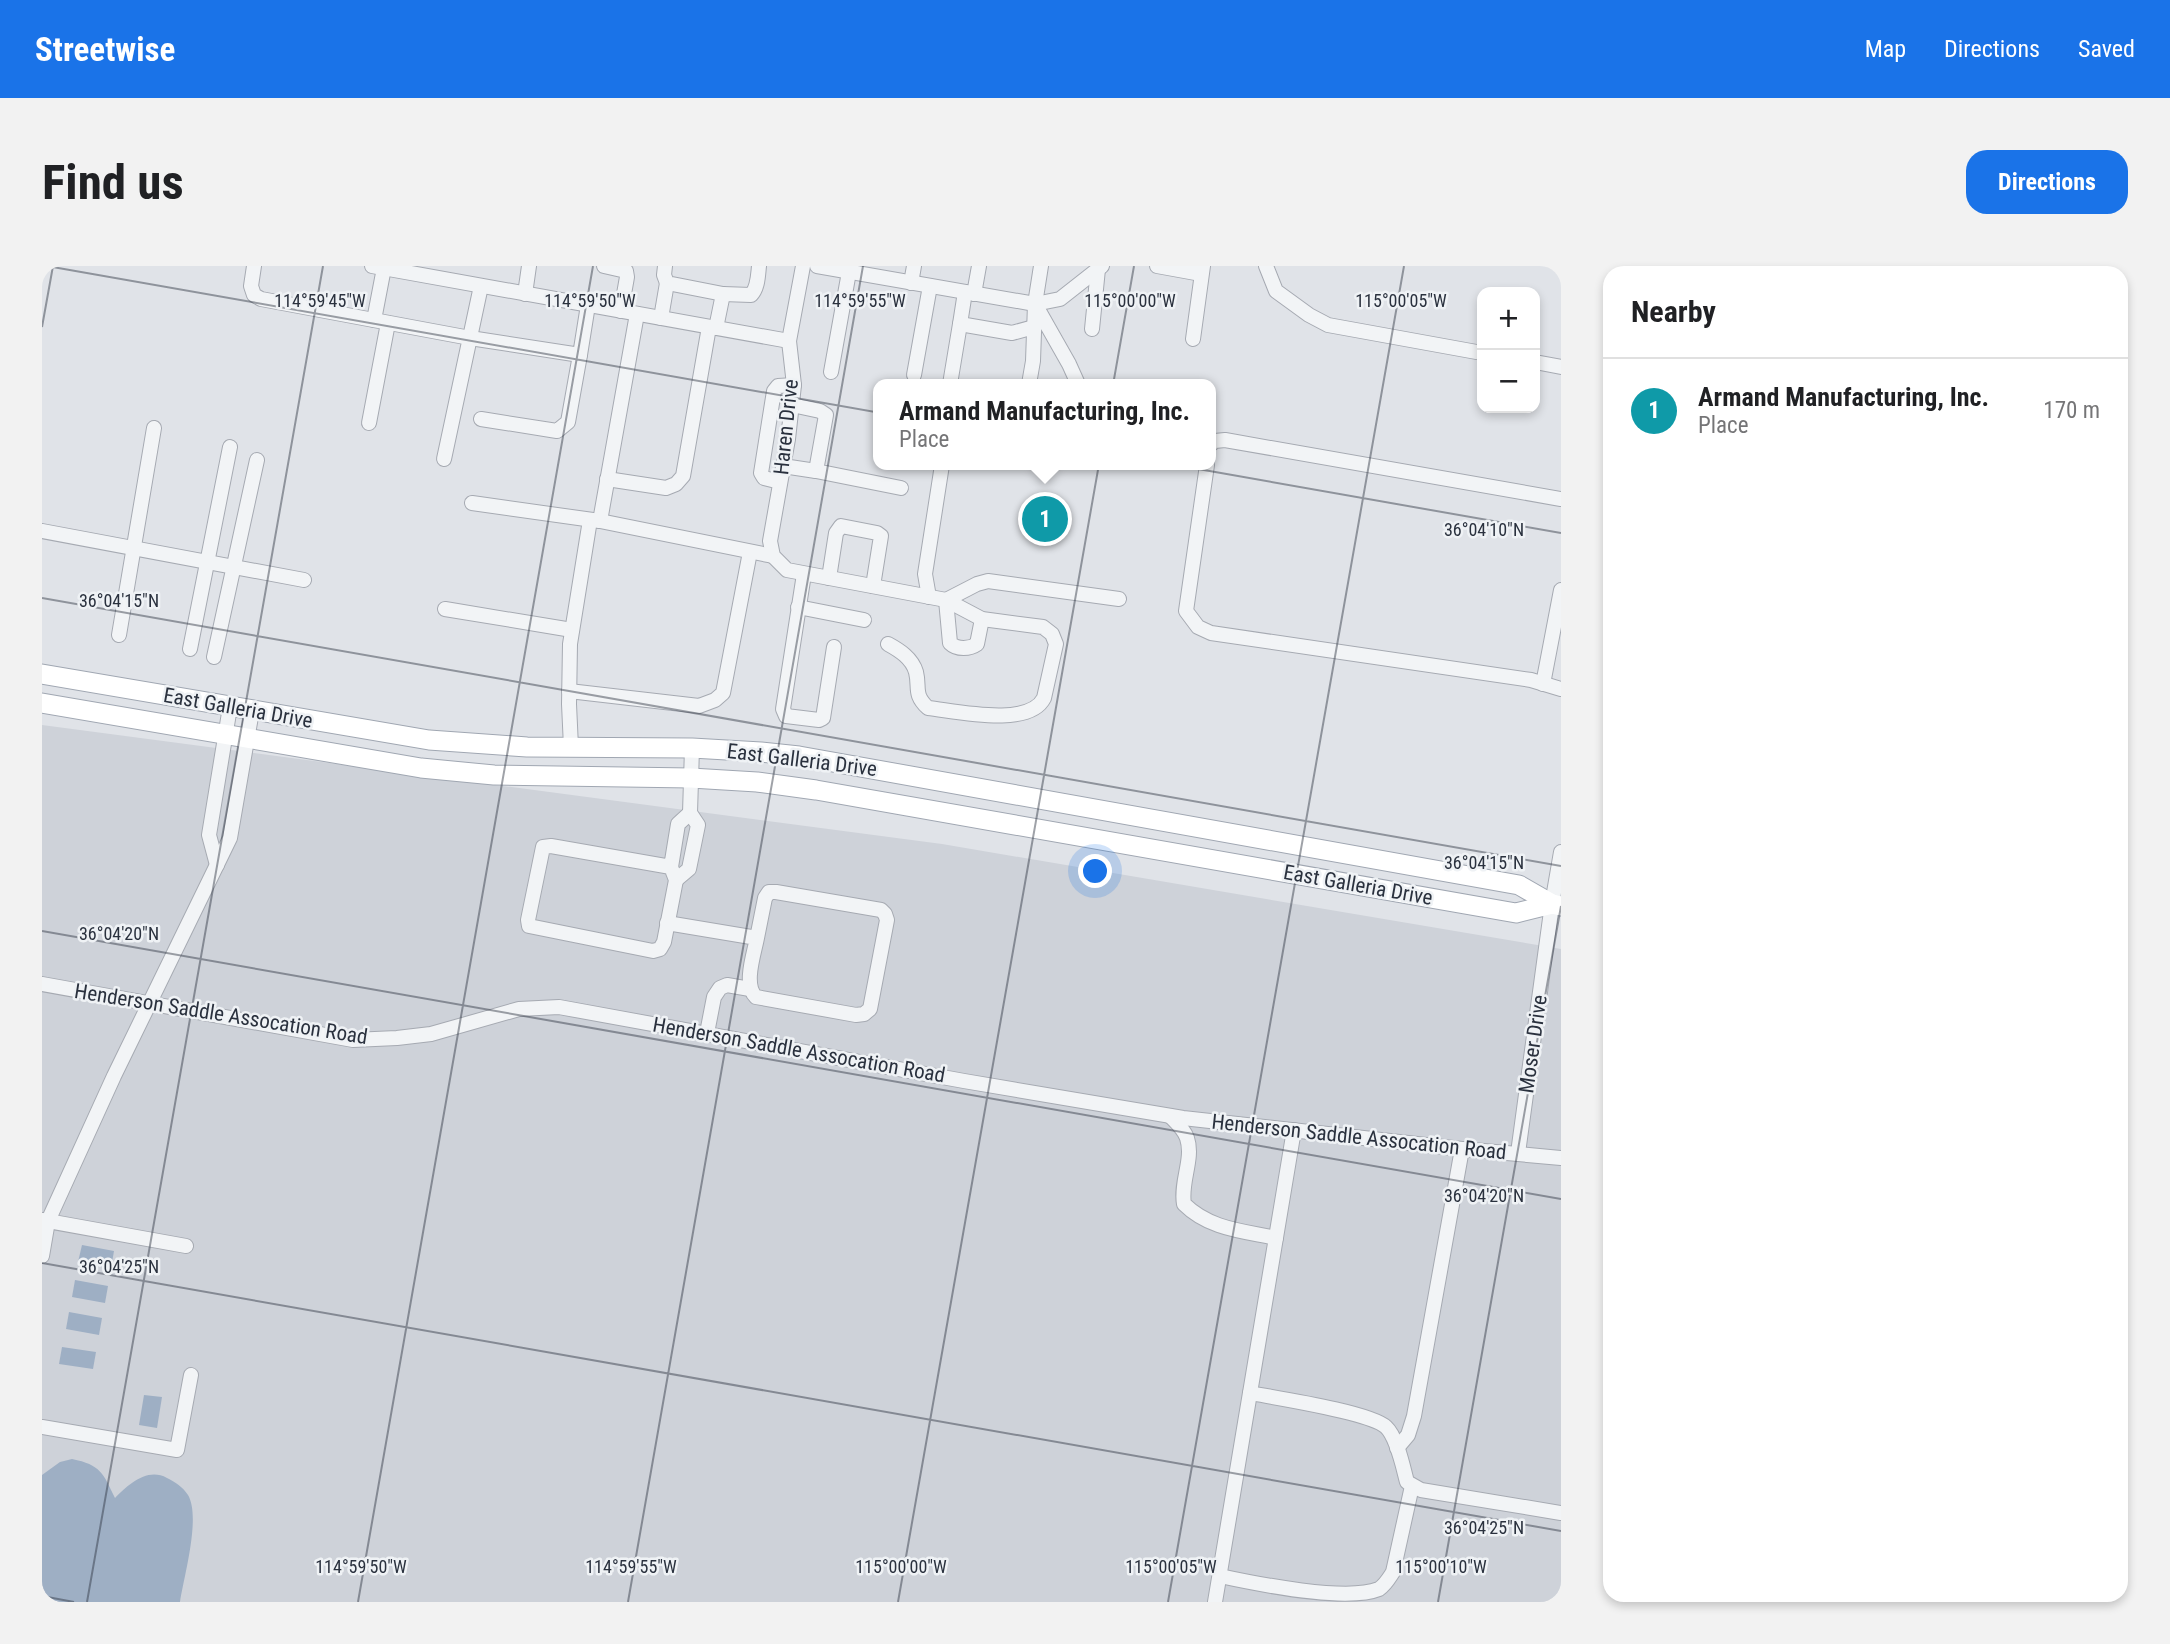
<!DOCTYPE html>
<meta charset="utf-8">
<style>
:root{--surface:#fff;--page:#f2f2f2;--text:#202124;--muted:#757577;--line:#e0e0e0;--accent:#1a73e8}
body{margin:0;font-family:"Roboto Condensed",sans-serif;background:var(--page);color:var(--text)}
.controls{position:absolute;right:21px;top:21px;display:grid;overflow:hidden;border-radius:14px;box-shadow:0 4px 10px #0003}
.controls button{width:63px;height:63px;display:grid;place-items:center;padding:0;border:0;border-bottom:2px solid var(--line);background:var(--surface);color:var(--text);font:35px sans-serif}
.you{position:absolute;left:1054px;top:606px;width:24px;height:24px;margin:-18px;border:5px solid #fff;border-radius:50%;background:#1a73e8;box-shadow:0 0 0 10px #1a73e833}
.badge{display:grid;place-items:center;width:46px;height:46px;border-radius:50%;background:var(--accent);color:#fff;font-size:23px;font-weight:700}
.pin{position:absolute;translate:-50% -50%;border:4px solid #fff;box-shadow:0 2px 7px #0006}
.popup{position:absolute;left:831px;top:113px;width:343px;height:91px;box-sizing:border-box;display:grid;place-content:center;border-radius:14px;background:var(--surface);filter:drop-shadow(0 2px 5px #0005);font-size:23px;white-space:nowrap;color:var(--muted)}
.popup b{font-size:26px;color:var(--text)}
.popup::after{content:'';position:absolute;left:50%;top:100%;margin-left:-14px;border:14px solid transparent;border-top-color:var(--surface)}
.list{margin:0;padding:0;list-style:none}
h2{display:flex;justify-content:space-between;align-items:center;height:91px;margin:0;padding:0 28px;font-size:30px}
h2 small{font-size:23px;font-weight:400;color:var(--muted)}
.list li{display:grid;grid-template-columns:46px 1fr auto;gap:21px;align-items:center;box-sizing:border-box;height:105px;padding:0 28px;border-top:2px solid var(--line)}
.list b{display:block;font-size:26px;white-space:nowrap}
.list p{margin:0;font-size:23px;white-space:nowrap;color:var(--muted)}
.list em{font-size:23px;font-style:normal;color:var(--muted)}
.map{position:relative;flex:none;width:1519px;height:1336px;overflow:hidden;border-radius:21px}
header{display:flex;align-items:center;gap:42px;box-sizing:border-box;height:98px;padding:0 35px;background:var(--accent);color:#fff}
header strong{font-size:33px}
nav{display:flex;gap:38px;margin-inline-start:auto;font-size:24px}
.intro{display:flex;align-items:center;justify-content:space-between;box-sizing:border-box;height:168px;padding:0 42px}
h1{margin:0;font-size:49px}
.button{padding:18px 32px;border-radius:21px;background:var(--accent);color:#fff;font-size:24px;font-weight:700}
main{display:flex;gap:42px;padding:0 42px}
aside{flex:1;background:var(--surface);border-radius:21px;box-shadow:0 4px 10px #0003}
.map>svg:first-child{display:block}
</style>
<header>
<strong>Streetwise</strong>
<nav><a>Map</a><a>Directions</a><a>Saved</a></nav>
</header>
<div class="intro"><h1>Find us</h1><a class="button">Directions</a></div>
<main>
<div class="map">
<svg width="1519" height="1336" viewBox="0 0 1519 1336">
<rect width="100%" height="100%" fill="#e0e3e8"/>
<!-- built -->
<path fill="#ced2d9" d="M0 459 900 578 1519 683V1336H0Z"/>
<!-- water -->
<g fill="#9eafc4">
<path d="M40 979 72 985 69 1002 36 996Z"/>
<path d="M33 1014 66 1020 63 1037 30 1031Z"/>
<path d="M27 1046 60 1052 57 1069 24 1063Z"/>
<path d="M20 1081 54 1086 51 1103 17 1098Z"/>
<path d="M102 1129 120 1131 115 1162 97 1159Z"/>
<path d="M30 1193C59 1199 61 1207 73 1232 86 1219 105 1201 125 1212 133 1216 141 1221 146 1229 159 1251 142 1310 138 1336H0V1209L18 1196Z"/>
</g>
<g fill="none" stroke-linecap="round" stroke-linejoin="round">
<defs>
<g id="minor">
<path d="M212 0 209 20 212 29 219 33 428 72 538 89 546 39"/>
<path d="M330 0 747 75"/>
<path d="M562 0 584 5 585 11 579 45"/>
<path d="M623 0 622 9 625 17 681 28 709 29C716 22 716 9 717 0"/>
<path d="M761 0 747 75 752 119 746 173 728 275 731 290 745 304 904 334 940 353 1001 361 1010 368 1014 378 1002 432C987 462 914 445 886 442 871 428 878 422 874 406 870 392 857 384 846 378"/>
<path d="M775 0 993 38 1018 33 1060 0"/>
<path d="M1115 0 1159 8"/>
<path d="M1224 0 1234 25 1267 49 1286 59 1440 87"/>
<path d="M869 17 872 0"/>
<path d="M923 26 918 58 970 67 992 61"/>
<path d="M483 28 487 0"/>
<path d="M932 28 937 0"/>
<path d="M993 38 999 0"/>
<path d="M619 52 625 17"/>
<path d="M332 54 342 2"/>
<path d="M674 62 681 28"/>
<path d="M1050 63 1056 3"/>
<path d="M1151 73 1161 0"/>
<path d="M1493 96 1519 101"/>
<path d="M789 106 807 6"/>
<path d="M872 109 888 20"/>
<path d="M908 118 918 58"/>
<path d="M987 118 991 95 993 38 1027 98 1036 118"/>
<path d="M750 139 778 145 784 149 774 205 859 222"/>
<path d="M439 153 515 165 526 156 538 89"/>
<path d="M327 157 346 57"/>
<path d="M1169 178 1173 175 1183 174 1519 233"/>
<path d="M402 193 439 20"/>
<path d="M1165 199 1144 345 1156 361 1169 367 1489 414 1519 423"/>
<path d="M741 200 774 205"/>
<path d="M565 213 624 222 634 218 641 210 667 61"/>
<path d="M738 216 722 212 719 207 732 125 736 120 752 119"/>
<path d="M430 237 558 255 731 290"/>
<path d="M558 255 595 48"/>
<path d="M0 265 262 314"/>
<path d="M762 308 741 443 744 450 777 454 781 452 792 381"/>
<path d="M787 312 794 267 799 260 835 267 839 270 831 320"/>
<path d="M887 331 883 308 900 199"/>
<path d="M904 334 935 318 946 315 1077 333"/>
<path d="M904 334 908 377C915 384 928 383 935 378L940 353"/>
<path d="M756 341 822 354"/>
<path d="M403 343 530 364"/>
<path d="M77 369 112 162"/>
<path d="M148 383 188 181"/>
<path d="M172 391 215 194"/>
<path d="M1501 418 1519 324"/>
<path d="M527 425 657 440 673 434 681 427 708 286"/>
<path d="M529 481 527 438 528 378 548 254"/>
<path d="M175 599 167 569 188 441"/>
<path d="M629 601 509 580 501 581 486 654 487 660 611 685 618 683 622 676 634 614 629 601 636 558 648 547"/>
<path d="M634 614 647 603 656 559 648 547 650 482"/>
<path d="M625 657 715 672C712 688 701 719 714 731L814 749 822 748 828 743 845 654 843 648 839 644 734 626H727L723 632 715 672"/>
<path d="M0 718 311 774 355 772 389 768 477 743 517 741 922 815 1141 852 1420 883 1519 892"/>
<path d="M665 767 672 731 678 722 685 719 708 723"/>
<path d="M1128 850C1134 856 1142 863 1145 872 1152 893 1138 916 1142 938 1167 963 1201 965 1234 972"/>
<path d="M1476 887 1510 638 1519 586"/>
<path d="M0 954 144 980"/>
<path d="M0 990 6 955 72 810 188 572 210 445"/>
<path d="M1208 1127C1234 1132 1328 1146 1344 1161 1355 1171 1361 1201 1365 1216L1379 1224 1519 1247"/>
<path d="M0 1161 135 1184 149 1109"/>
<path d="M1355 1182 1366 1169 1372 1150 1420 883"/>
<path d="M1178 1310C1215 1318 1305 1336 1337 1323 1344 1318 1347 1312 1351 1306L1370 1220"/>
<path d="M1173 1336 1252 864"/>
</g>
<g id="major">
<path d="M0 408 387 474 485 481 650 482 719 486 757 490 1477 619 1510 638 1519 640"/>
<path d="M0 437 379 502 452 509 649 512 715 516 774 524 1474 647 1510 638"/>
</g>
</defs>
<!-- minor casing -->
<use href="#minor" stroke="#a6aab2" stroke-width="16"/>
<!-- major casing -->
<use href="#major" stroke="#a0a7b2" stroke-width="21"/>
<!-- minor -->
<use href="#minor" stroke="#f2f4f6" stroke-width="14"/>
<!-- major -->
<use href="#major" stroke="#fff" stroke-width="19"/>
</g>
<!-- ticks -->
<path fill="none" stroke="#2a313e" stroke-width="2" stroke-opacity="0.45" d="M5 0 1519 267M0 61 11 0M0 332 1519 600M0 665 1519 933M0 997 1519 1265M0 1330 32 1336M45 1336 281 0M316 1336 551 0M586 1336 821 0M856 1336 1092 0M1126 1336 1362 0M1396 1336 1519 640"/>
<g text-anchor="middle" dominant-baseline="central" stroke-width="5" stroke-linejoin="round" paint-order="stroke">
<!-- street labels -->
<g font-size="21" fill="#2a313e" stroke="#eff2f5">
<text transform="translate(744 161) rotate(-84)">Haren Drive</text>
<text transform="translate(196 442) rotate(10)">East Galleria Drive</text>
<text transform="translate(760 494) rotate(7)">East Galleria Drive</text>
<text transform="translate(1316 619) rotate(10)">East Galleria Drive</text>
<text transform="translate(179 748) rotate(9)">Henderson Saddle Assocation Road</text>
<text transform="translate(1491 778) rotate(-82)">Moser Drive</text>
<text transform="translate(757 784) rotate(10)">Henderson Saddle Assocation Road</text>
<text transform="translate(1317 871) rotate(6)">Henderson Saddle Assocation Road</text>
</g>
</g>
<g font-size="18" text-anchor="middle" fill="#2a313e" stroke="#eff2f5" stroke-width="5" stroke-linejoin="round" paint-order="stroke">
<text x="278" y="41">114°59'45"W</text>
<text x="548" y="41">114°59'50"W</text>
<text x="818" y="41">114°59'55"W</text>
<text x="1088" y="41">115°00'00"W</text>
<text x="1359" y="41">115°00'05"W</text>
<text x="1442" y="270">36°04'10"N</text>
<text x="77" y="341">36°04'15"N</text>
<text x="1442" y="603">36°04'15"N</text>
<text x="77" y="674">36°04'20"N</text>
<text x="1442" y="936">36°04'20"N</text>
<text x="77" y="1007">36°04'25"N</text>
<text x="1442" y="1268">36°04'25"N</text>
<text x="319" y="1307">114°59'50"W</text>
<text x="589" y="1307">114°59'55"W</text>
<text x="859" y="1307">115°00'00"W</text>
<text x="1129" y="1307">115°00'05"W</text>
<text x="1399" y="1307">115°00'10"W</text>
</g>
</svg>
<div class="controls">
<button>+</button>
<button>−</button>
</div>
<div class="you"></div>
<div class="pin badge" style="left:1003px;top:253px;background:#0f9aa8">1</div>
<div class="popup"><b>Armand Manufacturing, Inc.</b>Place</div>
</div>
<aside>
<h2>Nearby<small></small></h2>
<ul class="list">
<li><span class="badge" style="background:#0f9aa8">1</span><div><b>Armand Manufacturing, Inc.</b><p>Place</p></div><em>170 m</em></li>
</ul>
</aside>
</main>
